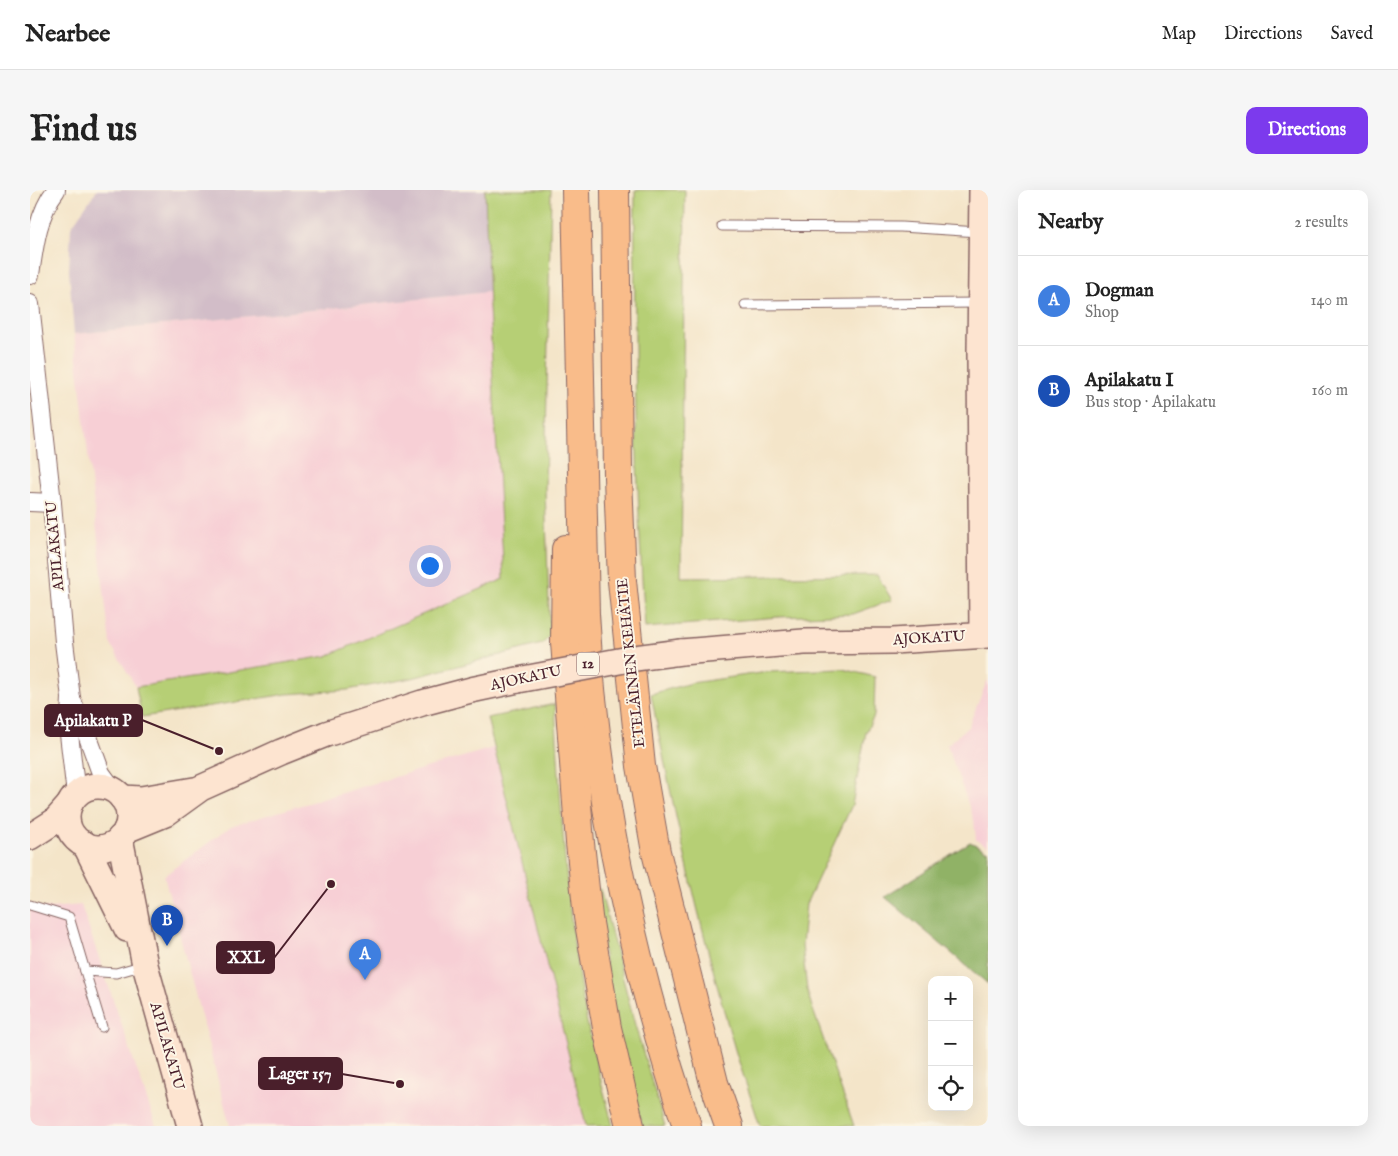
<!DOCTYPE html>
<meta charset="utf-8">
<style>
:root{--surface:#fff;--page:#f6f6f6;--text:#222;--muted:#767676;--line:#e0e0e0;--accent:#7c3aed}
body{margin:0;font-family:"IM FELL English",serif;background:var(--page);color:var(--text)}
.controls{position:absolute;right:15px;bottom:15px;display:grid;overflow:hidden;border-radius:10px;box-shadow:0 5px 20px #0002}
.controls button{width:45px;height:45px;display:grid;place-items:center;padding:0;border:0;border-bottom:1px solid var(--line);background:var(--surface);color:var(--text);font:25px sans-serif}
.you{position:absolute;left:399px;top:375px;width:18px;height:18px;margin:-12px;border:4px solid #fff;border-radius:50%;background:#1a73e8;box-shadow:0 0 0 8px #1a73e833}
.badge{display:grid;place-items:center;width:32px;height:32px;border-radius:50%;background:var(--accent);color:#fff;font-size:16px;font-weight:700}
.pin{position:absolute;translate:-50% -41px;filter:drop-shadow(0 1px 2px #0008)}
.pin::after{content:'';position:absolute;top:26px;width:18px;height:15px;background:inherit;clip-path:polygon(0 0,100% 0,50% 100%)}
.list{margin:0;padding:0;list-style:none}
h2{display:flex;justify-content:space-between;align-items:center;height:65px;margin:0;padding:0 20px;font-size:21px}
h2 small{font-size:16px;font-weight:400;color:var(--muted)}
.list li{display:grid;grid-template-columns:32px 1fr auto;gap:15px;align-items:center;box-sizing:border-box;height:90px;padding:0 20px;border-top:1px solid var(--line)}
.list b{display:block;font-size:19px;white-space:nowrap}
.list p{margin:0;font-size:16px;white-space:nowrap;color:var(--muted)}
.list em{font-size:16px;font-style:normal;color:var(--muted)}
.icon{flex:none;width:28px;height:28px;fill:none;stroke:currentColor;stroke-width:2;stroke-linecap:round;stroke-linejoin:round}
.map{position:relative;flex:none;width:958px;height:936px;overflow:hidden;border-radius:10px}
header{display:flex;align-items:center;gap:30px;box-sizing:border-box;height:70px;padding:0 25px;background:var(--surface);border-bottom:1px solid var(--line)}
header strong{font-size:24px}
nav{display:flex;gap:28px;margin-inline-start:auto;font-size:18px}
.intro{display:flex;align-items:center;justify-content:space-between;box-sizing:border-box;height:120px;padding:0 30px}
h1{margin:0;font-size:35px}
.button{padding:12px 22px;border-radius:10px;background:var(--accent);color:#fff;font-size:18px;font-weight:700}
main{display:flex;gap:30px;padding:0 30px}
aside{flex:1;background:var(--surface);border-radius:10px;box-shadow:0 5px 20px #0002}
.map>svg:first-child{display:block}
</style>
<header>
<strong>Nearbee</strong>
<nav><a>Map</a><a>Directions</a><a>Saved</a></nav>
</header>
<div class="intro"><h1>Find us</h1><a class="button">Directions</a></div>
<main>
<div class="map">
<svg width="958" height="936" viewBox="0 0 958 936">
<rect width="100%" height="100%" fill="#fcf5e5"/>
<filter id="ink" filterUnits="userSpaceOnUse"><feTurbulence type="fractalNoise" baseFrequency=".02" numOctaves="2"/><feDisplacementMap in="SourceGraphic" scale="10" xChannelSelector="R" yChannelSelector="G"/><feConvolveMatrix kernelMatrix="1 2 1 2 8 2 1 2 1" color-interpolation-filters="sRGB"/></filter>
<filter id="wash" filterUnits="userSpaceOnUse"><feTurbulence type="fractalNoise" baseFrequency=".0096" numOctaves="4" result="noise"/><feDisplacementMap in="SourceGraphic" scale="20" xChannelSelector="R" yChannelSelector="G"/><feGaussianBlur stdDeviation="1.12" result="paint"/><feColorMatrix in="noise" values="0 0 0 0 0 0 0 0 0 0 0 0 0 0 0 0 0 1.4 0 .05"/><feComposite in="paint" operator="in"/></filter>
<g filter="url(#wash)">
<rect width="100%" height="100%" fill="#f4e5c9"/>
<!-- built -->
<g fill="#f7cfd5">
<path d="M458 102 474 389 297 466 106 497 80 453 44 144Z"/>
<path d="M958 489V656L946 650 944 630 917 555 938 537Z"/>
<path d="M466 557 556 936H200L134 686 201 636Z"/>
<path d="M51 715 126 936H0V720Z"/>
</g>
<!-- industrial -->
<path fill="#d2bdc8" d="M67 0H455L458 102 44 144 39 81 41 37Z"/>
<!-- green -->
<g fill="#b6cf74" stroke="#807750">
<path d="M455 0H521L515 299 520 446 512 454 382 488 317 500 257 504 112 527 106 497 297 466 474 389 459 117Z"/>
<path d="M605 0H655L651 387 847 385 862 410 823 424 748 427 615 438C605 292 604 146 605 0Z"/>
<path d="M813 479 845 487 844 526 836 542 822 615 776 714 772 755 777 800 782 817 824 936H730C720 904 708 872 699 839 668 728 642 616 621 504L661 493 738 482Z"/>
<path d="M525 514C531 620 536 728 557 832 564 867 574 902 583 936H556L457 528Z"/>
<path d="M570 699 605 835 635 936H612L586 841 564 702Z"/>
</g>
<!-- forest -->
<path fill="#90b266" stroke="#6d6848" d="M940 652 958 661V794L855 707Z"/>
</g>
<g filter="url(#ink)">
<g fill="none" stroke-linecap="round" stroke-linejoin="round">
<defs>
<g id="lane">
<path d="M692 36 871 37 949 42"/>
<path d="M715 115 948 113"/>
<path d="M0 715 39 727 55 781 86 783 114 775"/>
<path d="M55 781 72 837"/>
</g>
<g id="street">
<path d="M0 85C4 56 8 23 26 0"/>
<path d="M0 114 22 313 34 452 41 508 39 544 46 605"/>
<path d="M0 312 22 313"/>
<path d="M42 511 58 547 71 583 82 598"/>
</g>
<g id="secondary">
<path d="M952 0 950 162 952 445"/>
<path d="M651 462 774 452 863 451 958 445"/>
<circle cx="68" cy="627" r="31"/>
<path d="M92 608 111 609 164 600"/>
<path d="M96 640 135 624 171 598 251 562 296 544 392 513 441 500 488 490"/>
<path d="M0 647 25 631 40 614"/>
<path d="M90 648 115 775 160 936"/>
<path d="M55 654 97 739"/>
</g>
<g id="highway">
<path d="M546 0 555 424C565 597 602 771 657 936"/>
<path d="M585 0 588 287 592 391 611 576 626 662 684 893 699 936"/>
<path d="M536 359 535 452 550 653 558 727 577 838 600 936"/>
</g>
</defs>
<!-- lane casing -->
<use href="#lane" stroke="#866462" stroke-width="11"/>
<!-- street casing -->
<use href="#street" stroke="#866462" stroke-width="20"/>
<!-- secondary casing -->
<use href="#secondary" stroke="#866462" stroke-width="28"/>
<!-- highway casing -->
<use href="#highway" stroke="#866462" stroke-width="30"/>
<!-- lane -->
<use href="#lane" stroke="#fff" stroke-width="9"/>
<!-- street -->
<use href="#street" stroke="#fff" stroke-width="18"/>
<!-- secondary -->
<use href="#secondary" stroke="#fde4d0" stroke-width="25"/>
<!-- highway -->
<use href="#highway" stroke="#f9bc8a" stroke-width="28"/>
<defs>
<path id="secondary-bridge" d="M488 490 605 468 651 462"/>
</defs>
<!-- secondary-bridge casing -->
<use href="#secondary-bridge" stroke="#866462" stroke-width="28" stroke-linecap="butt"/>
<!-- secondary-bridge -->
<use href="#secondary-bridge" stroke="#fde4d0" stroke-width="25"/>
</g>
</g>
<g text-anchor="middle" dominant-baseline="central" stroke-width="4" stroke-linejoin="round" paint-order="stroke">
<!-- shield labels -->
<rect fill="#fcf5e5" stroke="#7f5f63" stroke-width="1" x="547" y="462.5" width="22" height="23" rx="4"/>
<g font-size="14" font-weight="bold" fill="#4a1f2b">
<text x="558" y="474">12</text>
</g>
<!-- street labels -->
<g font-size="15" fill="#4a1f2b" stroke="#fcf5e5">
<text transform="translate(25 356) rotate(-95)">APILAKATU</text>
<text transform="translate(899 448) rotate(-3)">AJOKATU</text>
<text transform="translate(601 473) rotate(-96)">ETELÄINEN KEHÄTIE</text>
<text transform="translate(496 488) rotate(-12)">AJOKATU</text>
<text transform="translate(137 856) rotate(74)">APILAKATU</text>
</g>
</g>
<!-- callouts -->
<path fill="none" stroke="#4a1f2b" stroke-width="2" d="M189 561L112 530M301 694L244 768M370 894L312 884"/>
<g fill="#4a1f2b" stroke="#fcf5e5" stroke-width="2">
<circle cx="189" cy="561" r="5"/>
<circle cx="301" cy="694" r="5"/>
<circle cx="370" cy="894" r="5"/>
</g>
<g fill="#4a1f2b" stroke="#4a1f2b" stroke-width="2">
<rect x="15" y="515" width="97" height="31" rx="5"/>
<rect x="187" y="752" width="57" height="31" rx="5"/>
<rect x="229" y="868" width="83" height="31" rx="5"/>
</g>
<g font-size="16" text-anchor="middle" font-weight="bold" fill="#fff">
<text x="63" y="536">Apilakatu P</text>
<text x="216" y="773">XXL</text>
<text x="270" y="889">Lager 157</text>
</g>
</svg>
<div class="controls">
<button>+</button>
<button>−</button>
<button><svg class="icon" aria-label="locate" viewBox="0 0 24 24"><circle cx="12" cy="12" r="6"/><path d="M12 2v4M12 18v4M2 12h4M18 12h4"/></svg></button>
</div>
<div class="you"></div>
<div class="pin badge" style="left:335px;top:790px;background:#3f7fe0">A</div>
<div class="pin badge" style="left:137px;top:756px;background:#1a4fb4">B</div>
</div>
<aside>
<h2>Nearby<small>2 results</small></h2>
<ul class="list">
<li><span class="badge" style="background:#3f7fe0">A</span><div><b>Dogman</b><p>Shop</p></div><em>140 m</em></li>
<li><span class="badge" style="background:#1a4fb4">B</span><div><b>Apilakatu I</b><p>Bus stop · Apilakatu</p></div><em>160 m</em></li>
</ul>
</aside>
</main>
